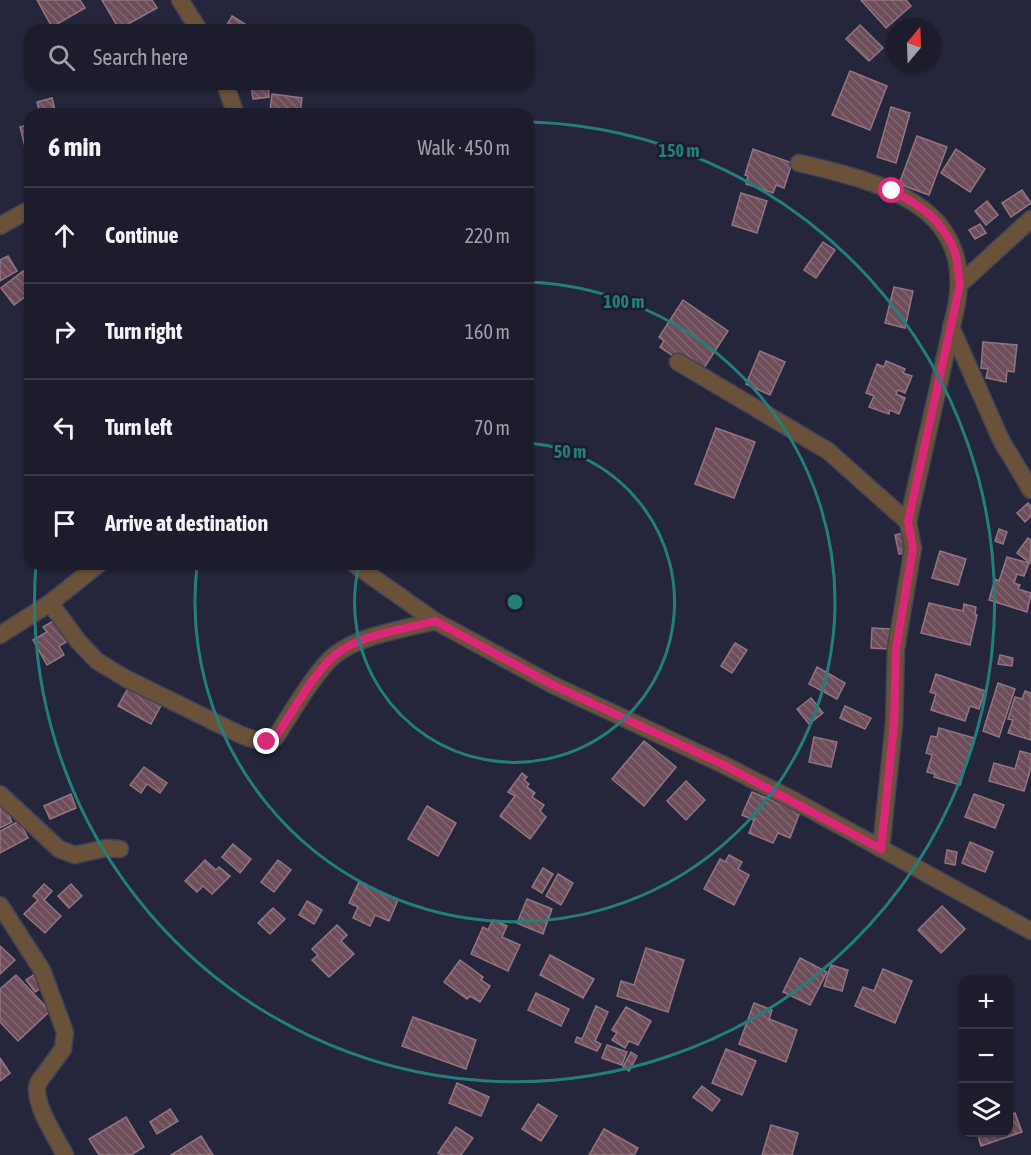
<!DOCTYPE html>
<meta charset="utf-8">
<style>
:root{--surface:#1c1c2d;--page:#252535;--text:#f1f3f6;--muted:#a0a1aa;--line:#3a3a49}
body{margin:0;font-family:"Asap Condensed",sans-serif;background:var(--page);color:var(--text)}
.controls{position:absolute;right:18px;bottom:18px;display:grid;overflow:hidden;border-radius:12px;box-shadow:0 2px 4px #0004}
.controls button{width:54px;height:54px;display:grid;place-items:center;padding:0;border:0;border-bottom:2px solid var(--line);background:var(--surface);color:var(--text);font:30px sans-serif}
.compass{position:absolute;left:887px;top:18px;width:54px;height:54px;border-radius:50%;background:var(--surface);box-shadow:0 2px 4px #0004;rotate:19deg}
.stop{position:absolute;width:18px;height:18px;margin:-14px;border:4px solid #db2777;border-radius:50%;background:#fff}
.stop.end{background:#db2777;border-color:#fff;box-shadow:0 2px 6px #0008}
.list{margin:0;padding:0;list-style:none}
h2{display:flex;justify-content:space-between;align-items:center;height:78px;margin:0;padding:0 24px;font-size:26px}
h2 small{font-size:20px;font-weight:400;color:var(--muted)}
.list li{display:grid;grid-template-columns:39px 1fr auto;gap:18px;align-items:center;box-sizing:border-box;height:96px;padding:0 24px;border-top:2px solid var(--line)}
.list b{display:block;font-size:22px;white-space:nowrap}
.list em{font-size:20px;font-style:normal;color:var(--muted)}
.icon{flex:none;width:33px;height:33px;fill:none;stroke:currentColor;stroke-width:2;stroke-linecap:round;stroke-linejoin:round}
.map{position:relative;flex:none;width:1031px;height:1155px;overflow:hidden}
.search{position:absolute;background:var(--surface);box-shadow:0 2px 4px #0004;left:24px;top:24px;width:510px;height:66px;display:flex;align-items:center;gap:15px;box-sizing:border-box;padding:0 21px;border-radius:18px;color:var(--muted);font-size:22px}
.panel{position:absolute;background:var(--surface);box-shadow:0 2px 4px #0004;left:24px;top:108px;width:510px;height:462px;border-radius:18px}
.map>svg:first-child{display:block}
</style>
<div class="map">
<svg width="1031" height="1155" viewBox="0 0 1031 1155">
<defs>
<pattern id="building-back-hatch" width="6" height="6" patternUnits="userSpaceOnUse" patternTransform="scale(1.5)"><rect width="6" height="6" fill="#6d4d5a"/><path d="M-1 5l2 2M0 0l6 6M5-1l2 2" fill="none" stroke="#816671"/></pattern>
</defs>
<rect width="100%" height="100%" fill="#25253c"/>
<!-- building -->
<g fill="url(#building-back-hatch)" stroke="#937581" stroke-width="1.5">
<path d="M37 0H80L85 8 52 27Z"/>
<path d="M102 0H152L157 8 119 29Z"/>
<path d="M861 0H906L911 6 886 28Z"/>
<path d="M232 16 251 28 249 30H224Z"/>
<path d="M860 25 883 48 869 61 846 39Z"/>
<path d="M850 71 887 86 870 130 832 115Z"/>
<path d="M251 84H268L269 97 253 99Z"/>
<path d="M272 94 302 98 300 114H260V110L270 111Z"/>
<path d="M52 98 56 114H40L37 102Z"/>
<path d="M891 107 910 113 896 163 877 157Z"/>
<path d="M30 124V166L20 127Z"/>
<path d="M917 136 947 147 929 195 899 184Z"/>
<path d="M753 149 792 163 784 188 776 185 773 193 746 184 748 176 745 175Z"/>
<path d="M956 149 985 169 970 192 941 173Z"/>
<path d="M1022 190 1031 203 1011 217 1002 203Z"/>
<path d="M741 193 767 201 757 233 732 225Z"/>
<path d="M987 201 998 215 986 225 975 211Z"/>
<path d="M980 224 986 233 975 239 969 230Z"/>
<path d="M823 242 835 250 816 278 804 270Z"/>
<path d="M8 256 17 271 0 281V260Z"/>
<path d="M23 271 30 280V293L14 305 1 288Z"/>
<path d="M894 287 913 291 905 328 885 323Z"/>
<path d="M683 300 728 331 704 368 686 365 660 347 664 341 659 337Z"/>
<path d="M983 342 1017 345 1014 372 1007 371 1006 382 986 378 988 369 981 368Z"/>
<path d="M760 351 785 362 770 395 746 384Z"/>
<path d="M886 361 905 369 903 373 912 376 905 393 898 390 896 394 905 398 899 414 890 410 889 414 869 407 874 396 866 393 877 364 884 367Z"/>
<path d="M716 428 755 442 734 498 695 484Z"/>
<path d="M1028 503 1031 506V516L1025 522 1017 513Z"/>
<path d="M999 529 1007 532 1003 544 995 541Z"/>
<path d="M903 533 907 553 899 554 895 535Z"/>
<path d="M1028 538 1031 540 1030 563 1017 553Z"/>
<path d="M940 551 966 559 958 585 932 578Z"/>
<path d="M1007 557 1029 563 1024 576 1017 574 1014 583 1020 585 1018 589 1031 593 1027 612 989 600 995 579 999 581Z"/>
<path d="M929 603 963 611 964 604 976 607 975 614 977 615 970 645 921 633Z"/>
<path d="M55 620 68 641 59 646 64 655 47 665 33 640 47 632 43 627Z"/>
<path d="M872 628 890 629 889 649 871 648Z"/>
<path d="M735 643 747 650 732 673 721 666Z"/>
<path d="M1000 655 1013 658 1012 666 998 664Z"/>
<path d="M817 667 845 683 837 699 809 684Z"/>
<path d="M936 674 985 691 979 709 970 706 965 721 931 710 936 694 930 692Z"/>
<path d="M131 683 164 700 151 724 118 706Z"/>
<path d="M998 683 1015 689 999 737 983 731Z"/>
<path d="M1025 691 1031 693V740L1008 733 1013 720 1008 719 1015 697 1022 699Z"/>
<path d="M811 698 823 713 809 724 797 709Z"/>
<path d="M845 706 871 718 865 729 840 718Z"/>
<path d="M939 728 974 738 960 785 934 777 935 774 927 772 932 755 926 753 931 736 937 737Z"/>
<path d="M814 737 837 742 831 767 809 762Z"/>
<path d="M644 741 676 767 644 806 612 779Z"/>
<path d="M1020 751 1031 754V768L1024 791 989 781 994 763 1015 769Z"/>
<path d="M144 767 167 783 160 793 147 784 141 793 130 785Z"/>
<path d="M522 773 527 777 524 780 529 784 527 787 535 793 532 797 544 805 540 811 546 817 530 839 500 816 515 796 508 792Z"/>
<path d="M686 781 705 800 686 820 667 801Z"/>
<path d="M752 792 800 812 790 838 778 833 773 843 749 833 754 820 742 815Z"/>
<path d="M71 794 76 808 50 819 44 806Z"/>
<path d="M974 794 1004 805 995 828 965 817Z"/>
<path d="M0 797 12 822 0 828Z"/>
<path d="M427 806 456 823 438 856 408 839Z"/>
<path d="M19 821 28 838 0 853V831Z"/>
<path d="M970 842 993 852 985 872 962 863Z"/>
<path d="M233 844 251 859 240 873 222 857Z"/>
<path d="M947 850 957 852 955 865 945 863Z"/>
<path d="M729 855 742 862 738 869 749 875 734 905 704 889 720 859 725 862Z"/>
<path d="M205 860 216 870 219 867 230 876 212 894 203 886 197 892 185 881Z"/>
<path d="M278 860 291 870 274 892 261 882Z"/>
<path d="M543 868 553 874 542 893 532 887Z"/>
<path d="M558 874 573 883 561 905 546 896Z"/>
<path d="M359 882 398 900 389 921 375 915 370 926 353 918 358 907 349 903Z"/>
<path d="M44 884 52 891 44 900 61 916 45 933 24 914 38 900 33 896Z"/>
<path d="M71 884 82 896 69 908 58 896Z"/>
<path d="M527 899 552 909 543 934 517 923Z"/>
<path d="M307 901 322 910 314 924 299 915Z"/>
<path d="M942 906 965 929 941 953 918 930Z"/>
<path d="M273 908 285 919 270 934 258 923Z"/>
<path d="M493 920 507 926 502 937 520 945 508 971 471 954 483 927 488 930Z"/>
<path d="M337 925 347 935 341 941 354 954 329 977 312 960 318 955 312 949Z"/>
<path d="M0 946 15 960 0 974Z"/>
<path d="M646 948 684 960 668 1012 617 996 621 981 634 985Z"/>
<path d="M550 955 594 979 583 998 540 975Z"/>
<path d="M800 958 827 972 810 1005 783 992Z"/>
<path d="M460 960 483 977 481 980 490 986 480 1002 470 996 467 999 444 982Z"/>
<path d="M831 965 848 970 842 991 824 986Z"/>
<path d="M883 969 912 981 895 1023 855 1006 863 987 874 991Z"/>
<path d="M38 972 46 985 35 992 26 980Z"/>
<path d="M16 975 50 1011 18 1041 0 1022V989Z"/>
<path d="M536 993 569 1009 561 1026 528 1010Z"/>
<path d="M754 1003 772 1010 769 1019 797 1030 786 1062 739 1044Z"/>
<path d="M596 1006 608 1012 595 1041 601 1044 597 1051 575 1042 577 1037 582 1039Z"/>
<path d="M626 1007 651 1021 638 1045 629 1041 625 1048 612 1040 617 1033 612 1030Z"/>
<path d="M413 1017 476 1040 466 1069 402 1046Z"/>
<path d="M607 1045 627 1052 622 1065 602 1058Z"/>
<path d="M726 1049 756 1061 742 1095 712 1083Z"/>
<path d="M631 1052 637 1056 629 1071 623 1067Z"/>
<path d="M0 1058 10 1073 0 1081Z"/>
<path d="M457 1083 489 1097 481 1116 449 1103Z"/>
<path d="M702 1086 720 1100 712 1111 693 1097Z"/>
<path d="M538 1104 557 1116 541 1141 522 1129Z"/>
<path d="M170 1109 178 1121 157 1134 150 1122Z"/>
<path d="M1015 1113 1022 1132 981 1146 977 1132H1008V1116Z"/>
<path d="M126 1117 144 1147 131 1155H99L89 1139Z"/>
<path d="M771 1125 798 1133 792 1155H762Z"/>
<path d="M456 1127 473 1138 461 1155H442L438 1153Z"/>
<path d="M604 1129 638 1148 634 1155H589Z"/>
<path d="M201 1136 213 1155H171Z"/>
</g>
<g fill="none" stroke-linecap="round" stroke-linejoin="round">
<defs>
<g id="minor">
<path d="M180 0 199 30"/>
<path d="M225 84 236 114"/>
<path d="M799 163C875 181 973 202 957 303L908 522"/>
<path d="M0 226 30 209"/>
<path d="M960 284 1031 219"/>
<path d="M951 327 1001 440 1031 490"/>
<path d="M678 362 828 451 908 522 913 548 896 649 894 724 881 849"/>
<path d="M354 564 435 621 553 685 722 764 795 801 1031 931"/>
<path d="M50 603 78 641 97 661 125 678 239 734C252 739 262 744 275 738 290 716 315 671 335 655 360 635 404 629 435 621"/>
<path d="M0 635 50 603 99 564"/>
<path d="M0 794 59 849 75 855 106 848 120 849"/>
<path d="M0 905 42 970 65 1032 63 1049 38 1083C32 1103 56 1137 65 1155"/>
</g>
</defs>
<!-- minor casing -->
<use href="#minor" stroke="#414157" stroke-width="19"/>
<!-- minor -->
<use href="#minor" stroke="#6a523a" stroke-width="16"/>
</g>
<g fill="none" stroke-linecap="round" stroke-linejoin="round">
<!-- route -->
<path stroke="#db2777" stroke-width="8" d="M267 742 275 738C290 716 315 671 335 655 361 634 403 630 435 621L553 685 722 764 881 849 894 724 896 649 913 548 908 522 960 284C958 274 958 261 955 252 942 220 921 205 892 191"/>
</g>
<!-- distance rings -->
<g fill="none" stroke="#227f7a" stroke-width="3">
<path d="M529 443A160 160 0 1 1 359 565"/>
<path d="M529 282A320 320 0 1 1 197 566"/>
<path d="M532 122A480 480 0 1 1 36 564"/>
</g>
<circle cx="515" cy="602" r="9" fill="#227f7a" stroke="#1c1b31" stroke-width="3"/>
<g font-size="18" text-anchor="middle" font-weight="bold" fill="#227f7a" stroke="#1c1b31" stroke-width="5" stroke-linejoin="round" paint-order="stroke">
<text x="679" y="157">150 m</text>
<text x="624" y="308">100 m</text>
<text x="570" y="458">50 m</text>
</g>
</svg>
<div class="controls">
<button>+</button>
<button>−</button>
<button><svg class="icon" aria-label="layers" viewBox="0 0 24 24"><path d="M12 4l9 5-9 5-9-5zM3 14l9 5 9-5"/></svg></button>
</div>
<svg class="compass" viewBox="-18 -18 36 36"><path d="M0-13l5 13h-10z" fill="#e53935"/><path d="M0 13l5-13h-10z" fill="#a0a1aa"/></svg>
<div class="stop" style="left:892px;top:191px"></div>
<div class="stop end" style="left:267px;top:742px"></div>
<div class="search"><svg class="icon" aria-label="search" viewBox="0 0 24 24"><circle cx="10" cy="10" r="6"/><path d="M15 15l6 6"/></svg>Search here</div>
<section class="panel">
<h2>6 min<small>Walk · 450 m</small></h2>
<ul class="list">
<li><svg class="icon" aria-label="ahead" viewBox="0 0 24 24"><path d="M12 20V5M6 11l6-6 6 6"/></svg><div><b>Continue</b></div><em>220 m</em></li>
<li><svg class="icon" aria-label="right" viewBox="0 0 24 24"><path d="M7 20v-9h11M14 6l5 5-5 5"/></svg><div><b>Turn right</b></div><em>160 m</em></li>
<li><svg class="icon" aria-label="left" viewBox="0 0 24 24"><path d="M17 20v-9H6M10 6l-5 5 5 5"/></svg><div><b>Turn left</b></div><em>70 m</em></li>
<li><svg class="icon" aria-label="arrive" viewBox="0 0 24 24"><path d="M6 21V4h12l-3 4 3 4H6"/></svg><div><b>Arrive at destination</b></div></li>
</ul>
</section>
</div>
